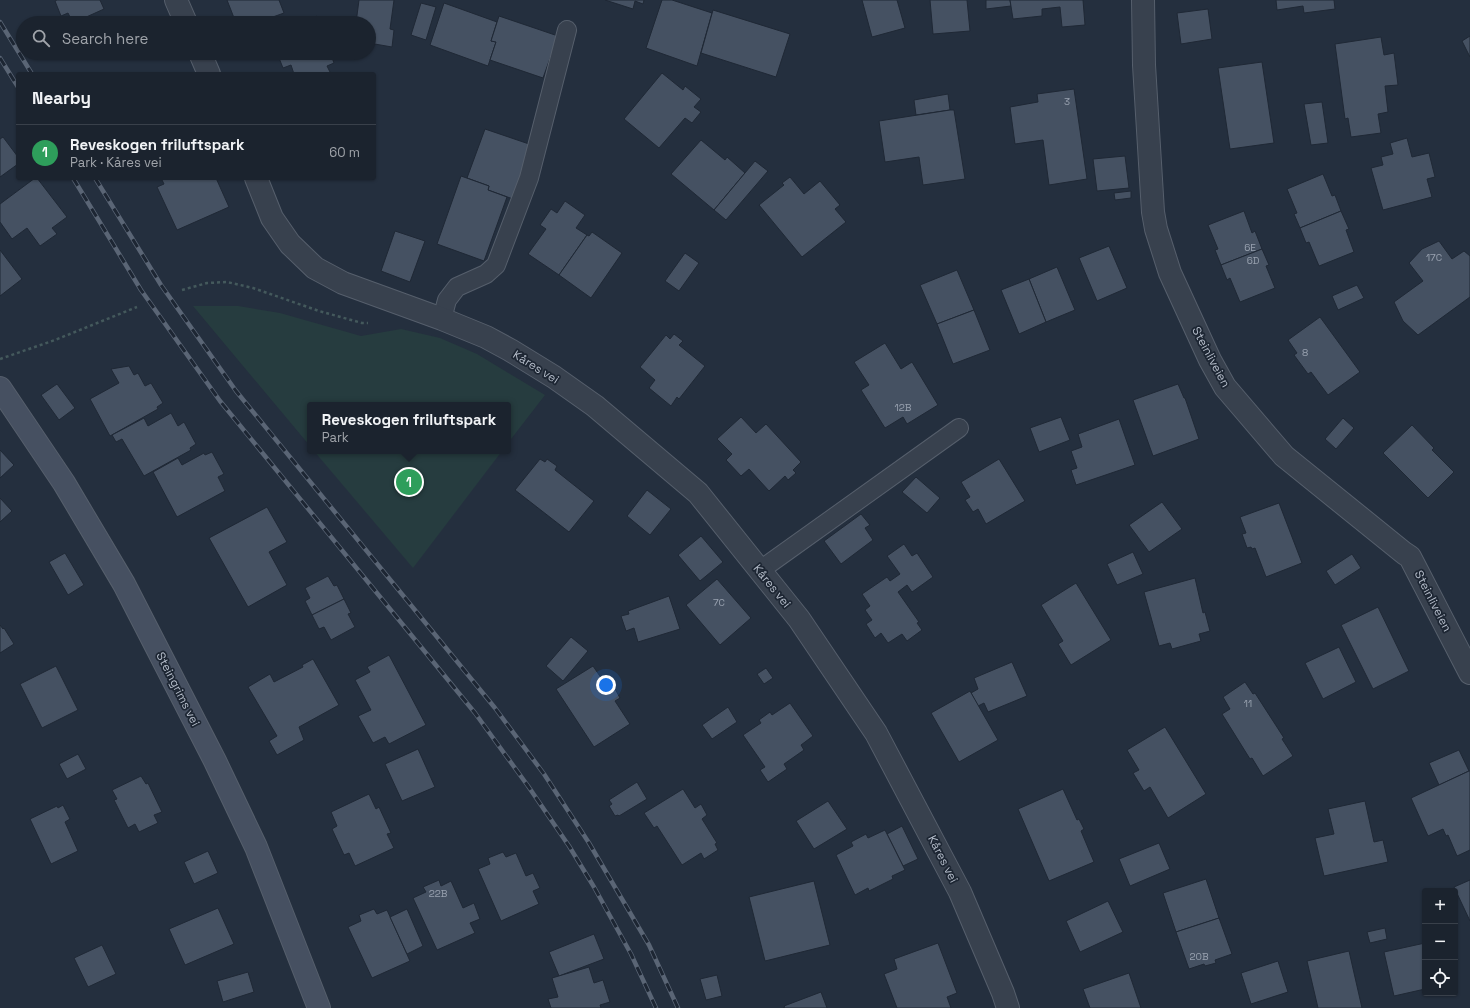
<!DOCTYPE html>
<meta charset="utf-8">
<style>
:root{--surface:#1b232e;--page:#242b36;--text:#f1f3f6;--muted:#a0a4aa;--line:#39404a;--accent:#1a73e8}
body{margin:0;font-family:"Space Grotesk",sans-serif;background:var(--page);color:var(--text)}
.controls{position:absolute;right:12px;bottom:12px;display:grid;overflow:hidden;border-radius:4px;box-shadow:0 1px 3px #0004}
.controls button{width:36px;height:36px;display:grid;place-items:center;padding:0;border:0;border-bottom:1px solid var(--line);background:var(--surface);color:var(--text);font:20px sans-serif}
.you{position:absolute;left:606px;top:685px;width:14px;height:14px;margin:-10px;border:3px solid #fff;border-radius:50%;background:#1a73e8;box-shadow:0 0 0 6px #1a73e833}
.badge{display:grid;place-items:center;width:26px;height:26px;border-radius:50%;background:var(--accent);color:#fff;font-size:13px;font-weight:700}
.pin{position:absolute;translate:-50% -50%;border:2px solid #fff;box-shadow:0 1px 4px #0006}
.popup{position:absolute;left:307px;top:402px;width:204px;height:52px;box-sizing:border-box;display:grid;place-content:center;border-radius:4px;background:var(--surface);filter:drop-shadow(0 1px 3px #0005);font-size:13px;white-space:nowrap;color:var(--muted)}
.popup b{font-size:15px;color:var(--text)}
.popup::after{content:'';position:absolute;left:50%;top:100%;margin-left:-8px;border:8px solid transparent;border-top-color:var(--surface)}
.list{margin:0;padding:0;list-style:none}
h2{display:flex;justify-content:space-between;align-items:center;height:52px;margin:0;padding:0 16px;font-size:17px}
h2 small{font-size:13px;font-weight:400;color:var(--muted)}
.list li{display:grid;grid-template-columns:26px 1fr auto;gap:12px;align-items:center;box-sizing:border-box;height:56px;padding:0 16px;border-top:1px solid var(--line)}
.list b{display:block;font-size:15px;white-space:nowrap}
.list p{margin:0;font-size:13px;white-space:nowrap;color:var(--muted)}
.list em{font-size:13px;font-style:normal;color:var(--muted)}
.icon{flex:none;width:22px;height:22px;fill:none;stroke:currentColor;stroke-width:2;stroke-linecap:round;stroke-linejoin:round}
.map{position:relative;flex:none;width:1470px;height:1008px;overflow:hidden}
.search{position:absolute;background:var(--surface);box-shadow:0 1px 3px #0004;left:16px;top:16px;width:360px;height:44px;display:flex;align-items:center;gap:10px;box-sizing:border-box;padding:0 14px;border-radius:22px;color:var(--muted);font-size:15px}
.panel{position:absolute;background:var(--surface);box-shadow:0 1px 3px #0004;left:16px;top:72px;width:360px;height:108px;border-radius:4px}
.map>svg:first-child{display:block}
</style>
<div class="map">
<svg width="1470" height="1008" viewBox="0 0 1470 1008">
<rect width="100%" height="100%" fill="#242f3e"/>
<!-- green -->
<g fill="#263c3f">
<path d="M193 306H238L280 313 361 336 401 329 440 338 477 354 545 395 508 443V405H310V446Z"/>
<path d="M314 451H502L413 568Z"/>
</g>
<!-- building -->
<g fill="#455162" stroke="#1f2835">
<path d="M57 0H100L104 9 73 23 68 13 61 16 55 1Z"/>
<path d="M227 0H279L284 13 256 23H236Z"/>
<path d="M359 0H394L390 29 394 30 392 47 369 43V23H356Z"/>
<path d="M605 0H644L643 4 635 1 633 9Z"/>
<path d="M662 0H672L712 13 697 66 646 48Z"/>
<path d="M862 0H897L905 28 872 37Z"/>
<path d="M930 0H967L970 31 933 34Z"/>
<path d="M986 0H1010L1011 6 986 9Z"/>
<path d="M1010 0H1083L1085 25 1062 27 1060 7 1042 9V16L1013 19Z"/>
<path d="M1276 0H1334L1335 9 1304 13 1303 6 1277 10Z"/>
<path d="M421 3 436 7 426 40 411 35Z"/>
<path d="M444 3 497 22 491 41 496 42 488 66 430 45Z"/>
<path d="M1208 9 1212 39 1181 44 1177 13Z"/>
<path d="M713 10 790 34 776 77 701 53Z"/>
<path d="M317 16 319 23H298Z"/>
<path d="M499 16 558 36 543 78 490 60 496 42 491 41Z"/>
<path d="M1470 36V57L1462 41Z"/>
<path d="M1381 37 1384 55 1394 53 1398 85 1385 86 1388 112 1378 114 1381 133 1351 137 1348 118 1345 119 1335 44Z"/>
<path d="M277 53H335L331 55 334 63 327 66 331 74H294L291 65 283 68Z"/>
<path d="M1262 62 1274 143 1230 149 1218 68Z"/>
<path d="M662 73 683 90 685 86 701 99 694 107 701 112 692 123 685 118 659 148 624 119Z"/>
<path d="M1074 89 1087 179 1049 185 1043 140 1015 144 1010 107 1038 102 1037 94Z"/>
<path d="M948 94 950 110 916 115 914 100Z"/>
<path d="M1322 102 1328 143 1311 145 1304 104Z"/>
<path d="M950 110H954L965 179 923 185 919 157 885 162 879 121Z"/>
<path d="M485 129 532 145 513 199 488 190 489 186 467 178Z"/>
<path d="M3 137 18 157V164L0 177V139Z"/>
<path d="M1407 138 1412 157 1429 153 1435 177 1427 179 1432 197 1383 210 1371 168 1383 165 1381 157 1393 154 1390 143Z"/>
<path d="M701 140 725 160 727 157 745 173 714 210 671 174Z"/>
<path d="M1125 156 1129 188 1097 191 1093 159Z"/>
<path d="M755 161 768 171 726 220 714 210Z"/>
<path d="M1323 174 1332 196 1335 195 1341 211 1300 228 1294 214 1297 213 1287 189Z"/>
<path d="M461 176 489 186 488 190 507 197 484 261 437 244Z"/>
<path d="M790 177 804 194 820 181 840 205 835 209 846 222 802 257 759 205 784 185 782 183Z"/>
<path d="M35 178H37L67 217 52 228 57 234 40 246 27 228 12 239 0 222V204Z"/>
<path d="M161 178H216L229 207 177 230 157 187 164 184Z"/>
<path d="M1131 191V198L1115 200 1114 193Z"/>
<path d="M565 201 585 215 576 228 587 235 559 275 528 254 546 229 540 225 551 209 557 213Z"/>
<path d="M1244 211 1252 233 1255 231 1262 249 1221 265 1215 250 1218 249 1208 225Z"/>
<path d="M1341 211 1349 229 1346 230 1354 252 1319 266 1309 242 1306 243 1300 228Z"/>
<path d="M395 231 425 241 410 282 381 271Z"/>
<path d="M592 232 622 253 591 298 559 275 587 235 589 236Z"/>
<path d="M1439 241 1452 259 1464 251 1470 256V297L1418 335 1403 321 1394 302 1423 281 1409 263 1422 249Z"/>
<path d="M1109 246 1127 288 1097 301 1079 258Z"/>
<path d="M1262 249 1269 265 1266 266 1275 288 1240 302 1230 278 1227 280 1221 265Z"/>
<path d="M0 250 22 279 0 296Z"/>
<path d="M685 253 699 263 679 291 665 281Z"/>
<path d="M1057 267 1075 310 1046 322 1029 279Z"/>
<path d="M957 270 974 310 937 324 920 285Z"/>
<path d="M1029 279 1046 322 1019 334 1001 290Z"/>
<path d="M1357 285 1364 298 1338 310 1332 296Z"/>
<path d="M974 310 990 350 953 364 937 324Z"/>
<path d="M1320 317 1360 372 1328 395 1311 372 1308 374 1294 355 1297 353 1288 340Z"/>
<path d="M674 334 683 341 679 345 705 366 679 399 677 397 671 406 649 388 655 380 640 367 666 335 670 339Z"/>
<path d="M885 343 901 369 912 362 938 405 907 424 903 417 885 428 861 390 869 385 854 362Z"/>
<path d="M129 366 134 375 138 373 145 386 151 383 163 403 157 407 158 409 110 436 90 399 119 383 111 369Z"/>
<path d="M57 384 75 408 59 420 41 395Z"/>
<path d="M1178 384 1184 398H1185L1199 439 1153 456 1133 400Z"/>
<path d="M171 413 178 426 184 422 196 444 190 448 191 450 144 476 122 439 116 442 112 435 144 418 148 426Z"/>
<path d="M741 417 756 433 766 424 801 462 793 470 796 473 788 480 785 476 769 491 749 469 741 476 726 460 732 454 717 439Z"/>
<path d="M1061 417 1070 440 1039 452 1030 428Z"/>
<path d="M1343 418 1354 428 1336 449 1325 439Z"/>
<path d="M1119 419 1135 465 1076 485 1071 470 1077 468 1071 451 1082 447 1078 434Z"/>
<path d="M1412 425 1434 448 1432 450 1454 472 1428 498 1383 453Z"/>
<path d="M0 450 14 465 0 478Z"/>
<path d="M212 452 224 474 218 477 225 491 177 517 153 472 178 458 182 465 204 453 205 455Z"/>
<path d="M540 459 545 462 547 459 557 466 555 470 594 501 569 532 515 490Z"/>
<path d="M999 459 1025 501 986 524 978 509 973 512 965 500 970 497 961 482Z"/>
<path d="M916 477 940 498 927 513 902 492Z"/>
<path d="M647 490 671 509 650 535 627 516Z"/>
<path d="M0 498 12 511 0 522Z"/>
<path d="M1162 502 1182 529 1149 552 1129 525Z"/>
<path d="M1279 503 1302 563 1266 577 1255 548 1252 549 1251 547 1247 548 1242 534 1246 533 1240 517Z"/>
<path d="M267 507 287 542 269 552 287 585 248 607 209 538Z"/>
<path d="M861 514 870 525 865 528 873 540 841 564 824 541Z"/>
<path d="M701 536 723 562 700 581 678 555Z"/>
<path d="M904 544 912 556 917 553 933 577 912 592 907 585 898 592 919 622 917 623 922 630 907 641 902 634 888 643 881 633 875 638 866 624 872 620 865 610 870 606 862 594 887 577 890 581 900 574 887 556Z"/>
<path d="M1133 552 1143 574 1117 585 1107 564Z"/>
<path d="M65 553 84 585 68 595 49 562Z"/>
<path d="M1352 554 1361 568 1335 585 1326 571Z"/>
<path d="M328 576 334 586 337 585 344 599 312 615 305 601 310 598 305 588Z"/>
<path d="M1195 578 1203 613 1205 612 1210 631 1199 634 1201 641 1172 649 1170 643 1159 646 1144 592Z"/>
<path d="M717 579 751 618 720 645 686 605Z"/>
<path d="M1076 583 1111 640 1071 665 1058 644 1063 641 1041 605Z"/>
<path d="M669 596 680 629 638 642 634 628 626 631 621 616 629 614 628 611Z"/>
<path d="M344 599 351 613 348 614 355 627 331 640 324 627 319 629 312 615Z"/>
<path d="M1378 607 1409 671 1373 689 1341 625Z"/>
<path d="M0 625 3 629 4 628 14 644 0 653Z"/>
<path d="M571 637 588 651 563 681 546 666Z"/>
<path d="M1339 647 1356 682 1323 699 1305 663Z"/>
<path d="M389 655 426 725 389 744 385 737 373 743 358 716 371 710 355 680 370 672 367 667Z"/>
<path d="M313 659 339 705 299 727 304 740 277 755 269 741 277 736 248 687 270 674 274 682 303 667 302 665Z"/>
<path d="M1012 662 1027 696 988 712 984 703 978 706 971 693 978 689 974 678Z"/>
<path d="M56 666 78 710 42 728 20 684Z"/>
<path d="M593 666 608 688 613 685 620 698 615 701 630 724 594 747 556 689Z"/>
<path d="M766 668 773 678 764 684 757 674Z"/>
<path d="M1245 682 1253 694 1255 693 1284 738 1282 739 1293 756 1263 776 1252 758 1250 759 1222 714 1230 709 1223 697Z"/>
<path d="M970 691 998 740 959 762 931 713Z"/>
<path d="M790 703 813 736 801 745 804 750 784 764 787 769 768 782 760 770 765 767 743 735 761 723 759 720 770 712 772 715Z"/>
<path d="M728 707 737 722 712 739 702 725Z"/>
<path d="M1165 727 1206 794 1168 818 1150 787 1144 791 1133 773 1139 770 1127 750Z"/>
<path d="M418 749 435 787 402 801 385 764Z"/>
<path d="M1459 750 1469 771 1439 785 1429 763Z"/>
<path d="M78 754 86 769 67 779 59 764Z"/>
<path d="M1469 771H1470V850L1457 856 1448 835 1446 836 1443 829 1428 836 1411 798Z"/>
<path d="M141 776 146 784 148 783 162 812 154 815 158 823 139 832 135 824 128 828 114 800 117 799 112 790Z"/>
<path d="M637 782 647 799 619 816 618 815 615 816 609 806 612 804 609 800Z"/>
<path d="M683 789 695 808 701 804 707 815 702 819 717 843 715 844 718 850 704 859 701 853 682 865 657 826 654 828 644 813Z"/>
<path d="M1063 789 1077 820 1079 819 1084 829 1081 831 1094 862 1049 881 1018 809Z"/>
<path d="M369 794 376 809 379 807 391 833 387 834 394 848 355 866 349 853 344 855 332 829 337 826 331 812Z"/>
<path d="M828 801 847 829 814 849 796 821Z"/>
<path d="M1365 801 1374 842 1383 840 1388 862 1324 876 1315 838 1334 834 1328 809Z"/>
<path d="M63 805 70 819 65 822 78 851 51 864 30 819 57 806 58 808Z"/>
<path d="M902 826 918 859 903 866 887 834Z"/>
<path d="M885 830 905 870 892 876 893 879 869 891 868 888 855 895 836 855 853 846 851 842 866 834 868 838Z"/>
<path d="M1159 843 1170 869 1130 886 1119 859Z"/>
<path d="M208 851 218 873 194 884 184 862Z"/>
<path d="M503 852 506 857 516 853 526 876 533 873 540 888 533 891 539 904 501 921 478 869 490 864 488 858Z"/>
<path d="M1206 879 1219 918 1176 932 1163 893Z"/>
<path d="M439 880 441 886 451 881 463 908 474 903 480 919 470 923 475 933 437 950 413 898 426 892 423 887Z"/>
<path d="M1470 880V921L1454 887Z"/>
<path d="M814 881 830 945 765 961 749 897Z"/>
<path d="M1108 901 1123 932 1080 952 1066 921Z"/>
<path d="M218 908 234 944 185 965 169 929Z"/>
<path d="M374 909 377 914 387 910 410 961 372 978 348 927 361 921 359 915Z"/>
<path d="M407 909 423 946 407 954 390 917Z"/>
<path d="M1219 918 1232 954 1215 960 1216 963 1205 966 1204 964 1189 969 1176 932Z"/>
<path d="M1385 928 1387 939 1370 943 1367 932Z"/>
<path d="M594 934 604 959 559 976 549 952Z"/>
<path d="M938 943 957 993 947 997 951 1008H897L884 974 897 969 894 959Z"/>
<path d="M1425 943V989L1394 996 1384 952Z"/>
<path d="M102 945 116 974 88 987 74 958Z"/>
<path d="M1349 951 1362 1008H1318L1307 961Z"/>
<path d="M1278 961 1288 992 1251 1004 1241 973Z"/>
<path d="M589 967 594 983 603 980 610 1002 600 1005 601 1008H551L548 999 558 997 552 978Z"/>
<path d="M248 972 254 992 223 1002 217 981Z"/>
<path d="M1129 973 1141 1008H1090L1083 989Z"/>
<path d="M717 975 722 996 706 1000 700 979Z"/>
<path d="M821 992 827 1008H783L785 1007 784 1006Z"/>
</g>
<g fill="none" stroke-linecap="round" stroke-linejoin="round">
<defs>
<g id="lane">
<path d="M442 319 447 300 457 287 486 274 496 265 529 178 567 30"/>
<path d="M759 571 959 428"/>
</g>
<g id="street">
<path d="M176 0 186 23"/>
<path d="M1143 0 1144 65 1153 212 1156 229 1170 273 1210 360 1225 387 1284 456 1404 553 1410 557 1470 673"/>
<path d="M200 53 209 74"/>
<path d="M256 178 272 218 290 244 315 268 343 283 442 319 486 337 510 350 554 377 595 406 698 493 799 619 876 733 960 892 1003 993 1008 1008"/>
</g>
<path id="secondary" d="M0 388 64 483 124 584 215 761 256 847 319 1008"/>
</defs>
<!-- lane casing -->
<use href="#lane" stroke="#565f6c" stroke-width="20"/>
<!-- street casing -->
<use href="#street" stroke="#565f6c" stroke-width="24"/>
<!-- secondary casing -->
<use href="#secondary" stroke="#565f6c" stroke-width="24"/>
<!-- path -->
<g stroke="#44595c" stroke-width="2.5" stroke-dasharray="3 3" stroke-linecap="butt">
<path d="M182 290 207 283 227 282 253 288 319 311 362 323H368"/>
<path d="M0 359 55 340 137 307"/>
</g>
<!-- lane -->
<use href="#lane" stroke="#38414e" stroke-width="18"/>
<!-- street -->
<use href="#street" stroke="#38414e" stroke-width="22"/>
<!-- secondary -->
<use href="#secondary" stroke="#465061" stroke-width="22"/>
<defs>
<g id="rail">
<path d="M0 22 32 74"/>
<path d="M0 58 18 87"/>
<path d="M73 178 141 290 220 401 475 713 528 786 569 846 594 887 631 954 656 1008"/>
<path d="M95 178 161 285 236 391 495 708 544 774 589 843 649 945 678 1008"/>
</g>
</defs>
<!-- rail casing -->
<use href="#rail" stroke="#5a6575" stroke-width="4.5"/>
<!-- rail -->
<use href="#rail" stroke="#1d2633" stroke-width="3" stroke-dasharray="9" stroke-linecap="butt"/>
</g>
<g text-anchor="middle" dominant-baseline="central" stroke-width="3.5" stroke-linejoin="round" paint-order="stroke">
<!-- number labels -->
<g font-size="10" fill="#98a1af">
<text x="1067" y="101">3</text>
<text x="1250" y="247">6E</text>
<text x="1434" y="257">17C</text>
<text x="1253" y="260">6D</text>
<text x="1305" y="352">8</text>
<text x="903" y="407">12B</text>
<text x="719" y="602">7C</text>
<text x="1248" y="703">11</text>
<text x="438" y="893">22B</text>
<text x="1199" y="956">20B</text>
</g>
<!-- street labels -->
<g font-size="12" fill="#b4bcc9" stroke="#1d2633">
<text transform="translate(1211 357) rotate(62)">Steinliveien</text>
<text transform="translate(536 367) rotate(32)">Kåres vei</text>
<text transform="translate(772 586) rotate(51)">Kåres vei</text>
<text transform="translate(1433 601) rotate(63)">Steinliveien</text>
<text transform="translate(178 689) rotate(63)">Steingrims vei</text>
<text transform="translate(943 859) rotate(63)">Kåres vei</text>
</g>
</g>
</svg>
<div class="controls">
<button>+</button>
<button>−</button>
<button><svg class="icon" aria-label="locate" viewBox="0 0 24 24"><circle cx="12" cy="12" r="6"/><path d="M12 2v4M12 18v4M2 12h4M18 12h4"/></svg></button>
</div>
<div class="you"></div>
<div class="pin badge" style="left:409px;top:482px;background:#2e9e5b">1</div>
<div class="popup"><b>Reveskogen friluftspark</b>Park</div>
<div class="search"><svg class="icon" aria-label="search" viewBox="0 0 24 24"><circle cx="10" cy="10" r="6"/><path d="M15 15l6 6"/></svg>Search here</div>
<section class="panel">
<h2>Nearby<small></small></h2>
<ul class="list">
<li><span class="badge" style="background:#2e9e5b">1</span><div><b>Reveskogen friluftspark</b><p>Park · Kåres vei</p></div><em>60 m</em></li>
</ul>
</section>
</div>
